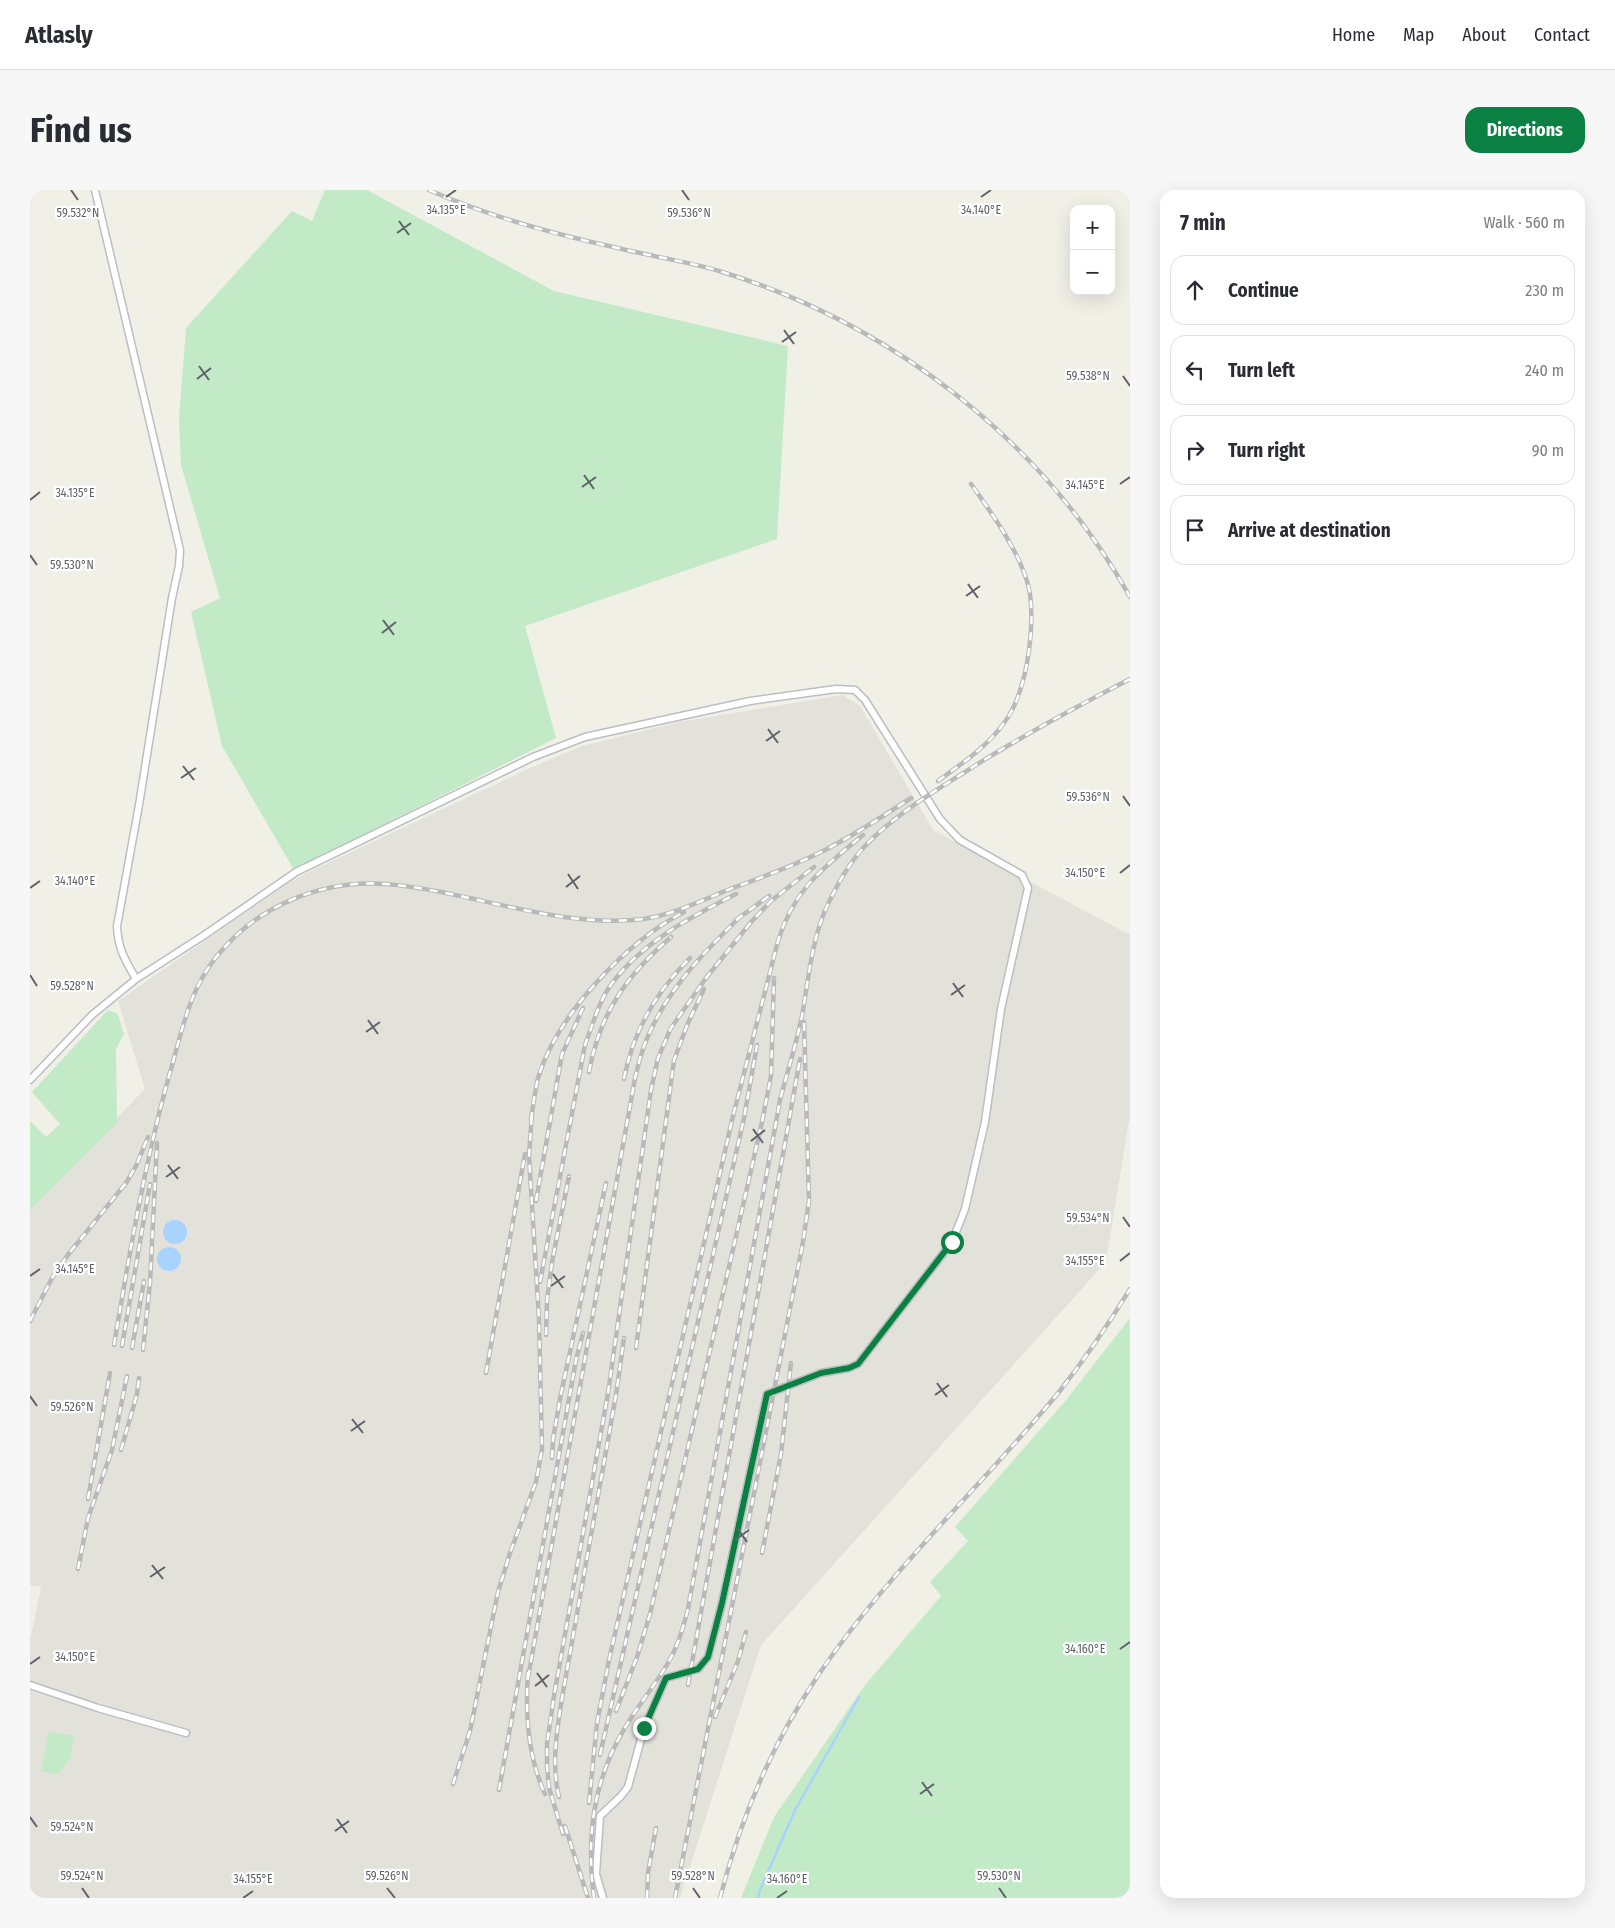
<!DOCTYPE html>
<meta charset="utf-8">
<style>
:root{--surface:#fff;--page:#f7f7f7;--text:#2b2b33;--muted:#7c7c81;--line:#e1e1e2;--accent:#0b8043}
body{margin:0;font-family:"Fira Sans Condensed",sans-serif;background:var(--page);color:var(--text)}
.controls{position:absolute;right:15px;top:15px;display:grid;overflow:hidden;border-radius:10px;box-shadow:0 5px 20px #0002}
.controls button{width:45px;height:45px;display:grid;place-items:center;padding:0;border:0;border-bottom:1px solid var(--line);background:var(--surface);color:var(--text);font:25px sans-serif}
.stop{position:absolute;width:15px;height:15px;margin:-11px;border:4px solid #0b8043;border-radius:50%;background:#fff}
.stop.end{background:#0b8043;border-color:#fff;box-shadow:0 1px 5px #0008}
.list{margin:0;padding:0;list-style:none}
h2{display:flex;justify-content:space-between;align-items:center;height:65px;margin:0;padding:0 20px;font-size:21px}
h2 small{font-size:16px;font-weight:400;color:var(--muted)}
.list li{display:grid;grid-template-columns:32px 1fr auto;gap:15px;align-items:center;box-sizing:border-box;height:70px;margin:0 10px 10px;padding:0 10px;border:1px solid var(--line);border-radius:15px}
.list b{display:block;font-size:19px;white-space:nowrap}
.list em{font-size:16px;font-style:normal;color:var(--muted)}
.icon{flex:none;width:28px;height:28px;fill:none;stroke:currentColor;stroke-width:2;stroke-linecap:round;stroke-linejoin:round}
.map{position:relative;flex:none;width:1100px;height:1708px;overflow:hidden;border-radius:15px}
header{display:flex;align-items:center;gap:30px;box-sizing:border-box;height:70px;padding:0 25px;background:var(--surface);border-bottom:1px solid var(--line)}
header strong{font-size:24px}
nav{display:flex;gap:28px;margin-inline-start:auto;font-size:18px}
.intro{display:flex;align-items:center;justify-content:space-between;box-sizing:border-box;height:120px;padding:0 30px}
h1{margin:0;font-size:35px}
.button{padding:12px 22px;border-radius:15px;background:var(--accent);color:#fff;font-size:18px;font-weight:700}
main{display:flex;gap:30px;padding:0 30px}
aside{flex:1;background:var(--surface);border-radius:15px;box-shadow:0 5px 20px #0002}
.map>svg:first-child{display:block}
</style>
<header>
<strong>Atlasly</strong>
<nav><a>Home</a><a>Map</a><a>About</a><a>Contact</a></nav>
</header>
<div class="intro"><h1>Find us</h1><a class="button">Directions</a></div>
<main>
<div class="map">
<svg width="1100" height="1708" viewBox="0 0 1100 1708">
<rect width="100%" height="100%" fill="#f1f0e7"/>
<!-- industrial -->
<path fill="#e2e2db" d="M813 505 830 516 903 640 1100 745V924L1076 1072 731 1455 650 1708H0V1451L11 1397 0 1395V1016L115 899 88 811 264 689 500 578 552 556 649 532Z"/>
<!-- green -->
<g fill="#c3eac6">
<path d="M295 0H337L524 101 758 156 747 349 495 436 526 548 264 680 192 556 161 422 190 408 151 275 149 228 156 138 262 21 282 31Z"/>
<path d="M78 820 88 824 94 844 86 859 87 933 0 1020V931L16 947 30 934 2 902Z"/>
<path d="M1100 1128V1708H711L744 1627 835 1495 911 1406 900 1392 938 1351 925 1337 1036 1210Z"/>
<path d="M19 1542 44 1546 40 1568 28 1584 11 1581Z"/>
</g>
<!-- water -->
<g fill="#a9d3ff">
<circle cx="145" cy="1042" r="12"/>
<circle cx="139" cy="1069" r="12"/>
</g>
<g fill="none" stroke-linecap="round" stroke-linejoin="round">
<!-- stream -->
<path stroke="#a9d3ff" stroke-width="2.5" d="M728 1708 730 1700 765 1620 829 1507"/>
<defs>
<g id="minor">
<path d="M65 0 150 360 149 376 142 408 109 615 87 736C88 759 95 770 106 789"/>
<path d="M0 890 62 825 106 789 173 746 266 682 503 567 555 547 720 511 806 499 825 500 835 510 910 629 930 650 992 685 998 698 971 819 955 932 935 1019 922 1052 828 1174 819 1178 791 1183 737 1204 692 1413 678 1467 668 1479 636 1488 614 1538 598 1597 591 1606 570 1626 566 1684 573 1708"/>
<path d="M0 1495 68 1518 156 1543"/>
</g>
</defs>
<!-- minor casing -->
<use href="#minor" stroke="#bbbec3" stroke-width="9"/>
<!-- minor -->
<use href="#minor" stroke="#fff" stroke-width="6"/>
<defs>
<g id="rail">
<path d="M399 0C460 27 523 44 588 58 620 66 654 71 686 80 859 132 1012 249 1100 407"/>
<path d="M908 591C931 574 957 557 974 533 987 516 993 494 997 473 1001 450 1003 427 1000 404 995 369 961 322 941 294"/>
<path d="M706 730 739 706"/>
<path d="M559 882C570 823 596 786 641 747"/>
<path d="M594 889C603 841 626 802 660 768"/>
<path d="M501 930C503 916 505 901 508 888 527 825 596 752 654 722"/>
<path d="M506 1011 532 864 553 818"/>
<path d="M510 1092 555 855C563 834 569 810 583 792 614 751 661 727 706 704"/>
<path d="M0 1131 22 1088 37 1066 96 993 106 976 118 947"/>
<path d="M516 1145 517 1110 522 1072 539 986"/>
<path d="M84 1155C100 1060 116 965 143 872 153 835 162 796 187 766 227 716 292 689 356 694 441 701 526 739 613 729 641 725 669 712 695 701 727 689 761 677 791 662 823 646 852 627 881 608"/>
<path d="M92 1156 120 994"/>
<path d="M102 1158 114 1091"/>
<path d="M606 1158 644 870 658 833 674 799"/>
<path d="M113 1160 120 1093 127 953"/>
<path d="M456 1183 495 964"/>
<path d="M91 1260 107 1204 109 1188"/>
<path d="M522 1268 523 1249 531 1204 576 993"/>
<path d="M58 1309 80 1183"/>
<path d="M732 1363 751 1264 761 1173"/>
<path d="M48 1379 58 1328 82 1260 97 1186"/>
<path d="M498 1482C495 1523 498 1567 515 1604"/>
<path d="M498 1488 605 888C608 876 611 863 616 851 636 801 673 763 711 726"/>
<path d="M658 1495 770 869"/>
<path d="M586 1521 607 1467 620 1424 732 932 741 886 744 788"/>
<path d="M685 1527 708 1471 716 1442"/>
<path d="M570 1565 714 928 727 855"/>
<path d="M423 1594 440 1541 468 1402 480 1363 506 1292 512 1259 509 1129 499 966 502 923"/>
<path d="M469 1600 546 1170 553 1143"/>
<path d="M529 1607C521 1574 527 1540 532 1508L586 1205 594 1148"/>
<path d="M559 1613 567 1533 579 1470 703 926 748 751C764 699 793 678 833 645"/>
<path d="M535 1636 558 1708"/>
<path d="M533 1644 519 1598 517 1576V1554L524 1506 578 1203 621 900 628 868 641 838 676 788 722 731 741 711 784 677"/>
<path d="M564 1708C556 1646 563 1590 596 1536 609 1514 626 1494 638 1473 648 1456 653 1438 658 1419L750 910C757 883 766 855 772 826 778 792 781 756 794 723 804 700 818 674 835 656 865 625 900 604 935 582 988 548 1044 518 1100 489"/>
<path d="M617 1708 618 1683 626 1638"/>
<path d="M645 1708 773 1052 779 1011 774 832"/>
<path d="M690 1708C710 1630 742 1554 787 1487 856 1384 950 1298 1029 1202 1055 1169 1078 1135 1100 1099"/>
</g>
</defs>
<!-- rail casing -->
<use href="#rail" stroke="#b8b9b9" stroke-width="4.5"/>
<!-- rail -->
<use href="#rail" stroke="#fff" stroke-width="2.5" stroke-dasharray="8" stroke-linecap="butt"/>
</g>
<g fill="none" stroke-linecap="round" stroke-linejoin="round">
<!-- route -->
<path stroke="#0b8043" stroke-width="6" d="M614 1538 636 1488 668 1479 678 1467 692 1413 737 1204 791 1183 819 1178 828 1174 922 1052"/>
</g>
<!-- ticks -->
<path fill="none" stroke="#5e6268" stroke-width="2" d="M41 0 48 10M652 0 659 10M416 7 426 0M951 7 961 0M369 31 379 45M367 43 381 33M754 140 764 154M752 152 766 142M169 176 179 190M1093 186 1100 196M167 189 181 178M554 285 564 299M1090 294 1100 287M552 297 566 287M0 310 10 302M0 365 7 375M938 394 948 408M936 406 950 396M353 430 364 445M352 443 366 432M738 539 748 553M736 551 750 541M153 576 164 590M151 588 166 578M1093 606 1100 616M1090 683 1100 675M538 684 548 699M536 697 550 686M0 698 10 691M0 785 7 796M923 793 933 807M921 805 935 795M338 830 348 844M336 842 350 832M723 939 733 953M721 951 735 940M138 975 148 989M136 987 150 977M1093 1027 1100 1037M1090 1071 1100 1063M523 1084 533 1098M0 1086 10 1079M521 1096 535 1086M907 1193 917 1207M905 1205 919 1195M0 1206 7 1216M322 1229 333 1243M321 1241 335 1231M707 1338 717 1352M705 1350 719 1340M122 1375 133 1389M120 1387 135 1377M1090 1459 1100 1452M0 1474 10 1467M507 1483 517 1497M505 1496 519 1485M892 1592 902 1606M890 1604 904 1594M0 1627 7 1637M307 1629 317 1643M305 1641 319 1631M52 1698 59 1708M357 1698 365 1708M663 1698 670 1708M969 1698 976 1708M213 1708 223 1701M747 1708 757 1701"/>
<g font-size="12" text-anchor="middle" fill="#5e6268" stroke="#fff" stroke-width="4.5" stroke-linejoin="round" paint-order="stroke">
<text x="416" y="24">34.135°E</text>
<text x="951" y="24">34.140°E</text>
<text x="48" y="27">59.532°N</text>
<text x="659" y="27">59.536°N</text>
<text x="1058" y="190">59.538°N</text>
<text x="1055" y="299">34.145°E</text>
<text x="45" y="307">34.135°E</text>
<text x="42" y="379">59.530°N</text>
<text x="1058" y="611">59.536°N</text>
<text x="1055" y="687">34.150°E</text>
<text x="45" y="695">34.140°E</text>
<text x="42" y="800">59.528°N</text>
<text x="1058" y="1032">59.534°N</text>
<text x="1055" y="1075">34.155°E</text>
<text x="45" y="1083">34.145°E</text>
<text x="42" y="1221">59.526°N</text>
<text x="1055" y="1463">34.160°E</text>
<text x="45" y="1471">34.150°E</text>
<text x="42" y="1641">59.524°N</text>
<text x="52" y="1690">59.524°N</text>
<text x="357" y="1690">59.526°N</text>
<text x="663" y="1690">59.528°N</text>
<text x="969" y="1690">59.530°N</text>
<text x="223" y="1693">34.155°E</text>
<text x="757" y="1693">34.160°E</text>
</g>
</svg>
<div class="controls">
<button>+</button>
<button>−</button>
</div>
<div class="stop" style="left:922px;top:1052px"></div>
<div class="stop end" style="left:614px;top:1538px"></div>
</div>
<aside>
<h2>7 min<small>Walk · 560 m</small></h2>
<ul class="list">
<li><svg class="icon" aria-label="ahead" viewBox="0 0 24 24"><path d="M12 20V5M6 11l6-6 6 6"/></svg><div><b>Continue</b></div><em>230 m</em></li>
<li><svg class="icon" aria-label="left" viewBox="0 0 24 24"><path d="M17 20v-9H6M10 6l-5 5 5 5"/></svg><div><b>Turn left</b></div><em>240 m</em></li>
<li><svg class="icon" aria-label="right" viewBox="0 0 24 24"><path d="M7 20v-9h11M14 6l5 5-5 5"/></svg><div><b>Turn right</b></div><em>90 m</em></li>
<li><svg class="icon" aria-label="arrive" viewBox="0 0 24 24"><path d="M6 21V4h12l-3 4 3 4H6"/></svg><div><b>Arrive at destination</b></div></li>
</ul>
</aside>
</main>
